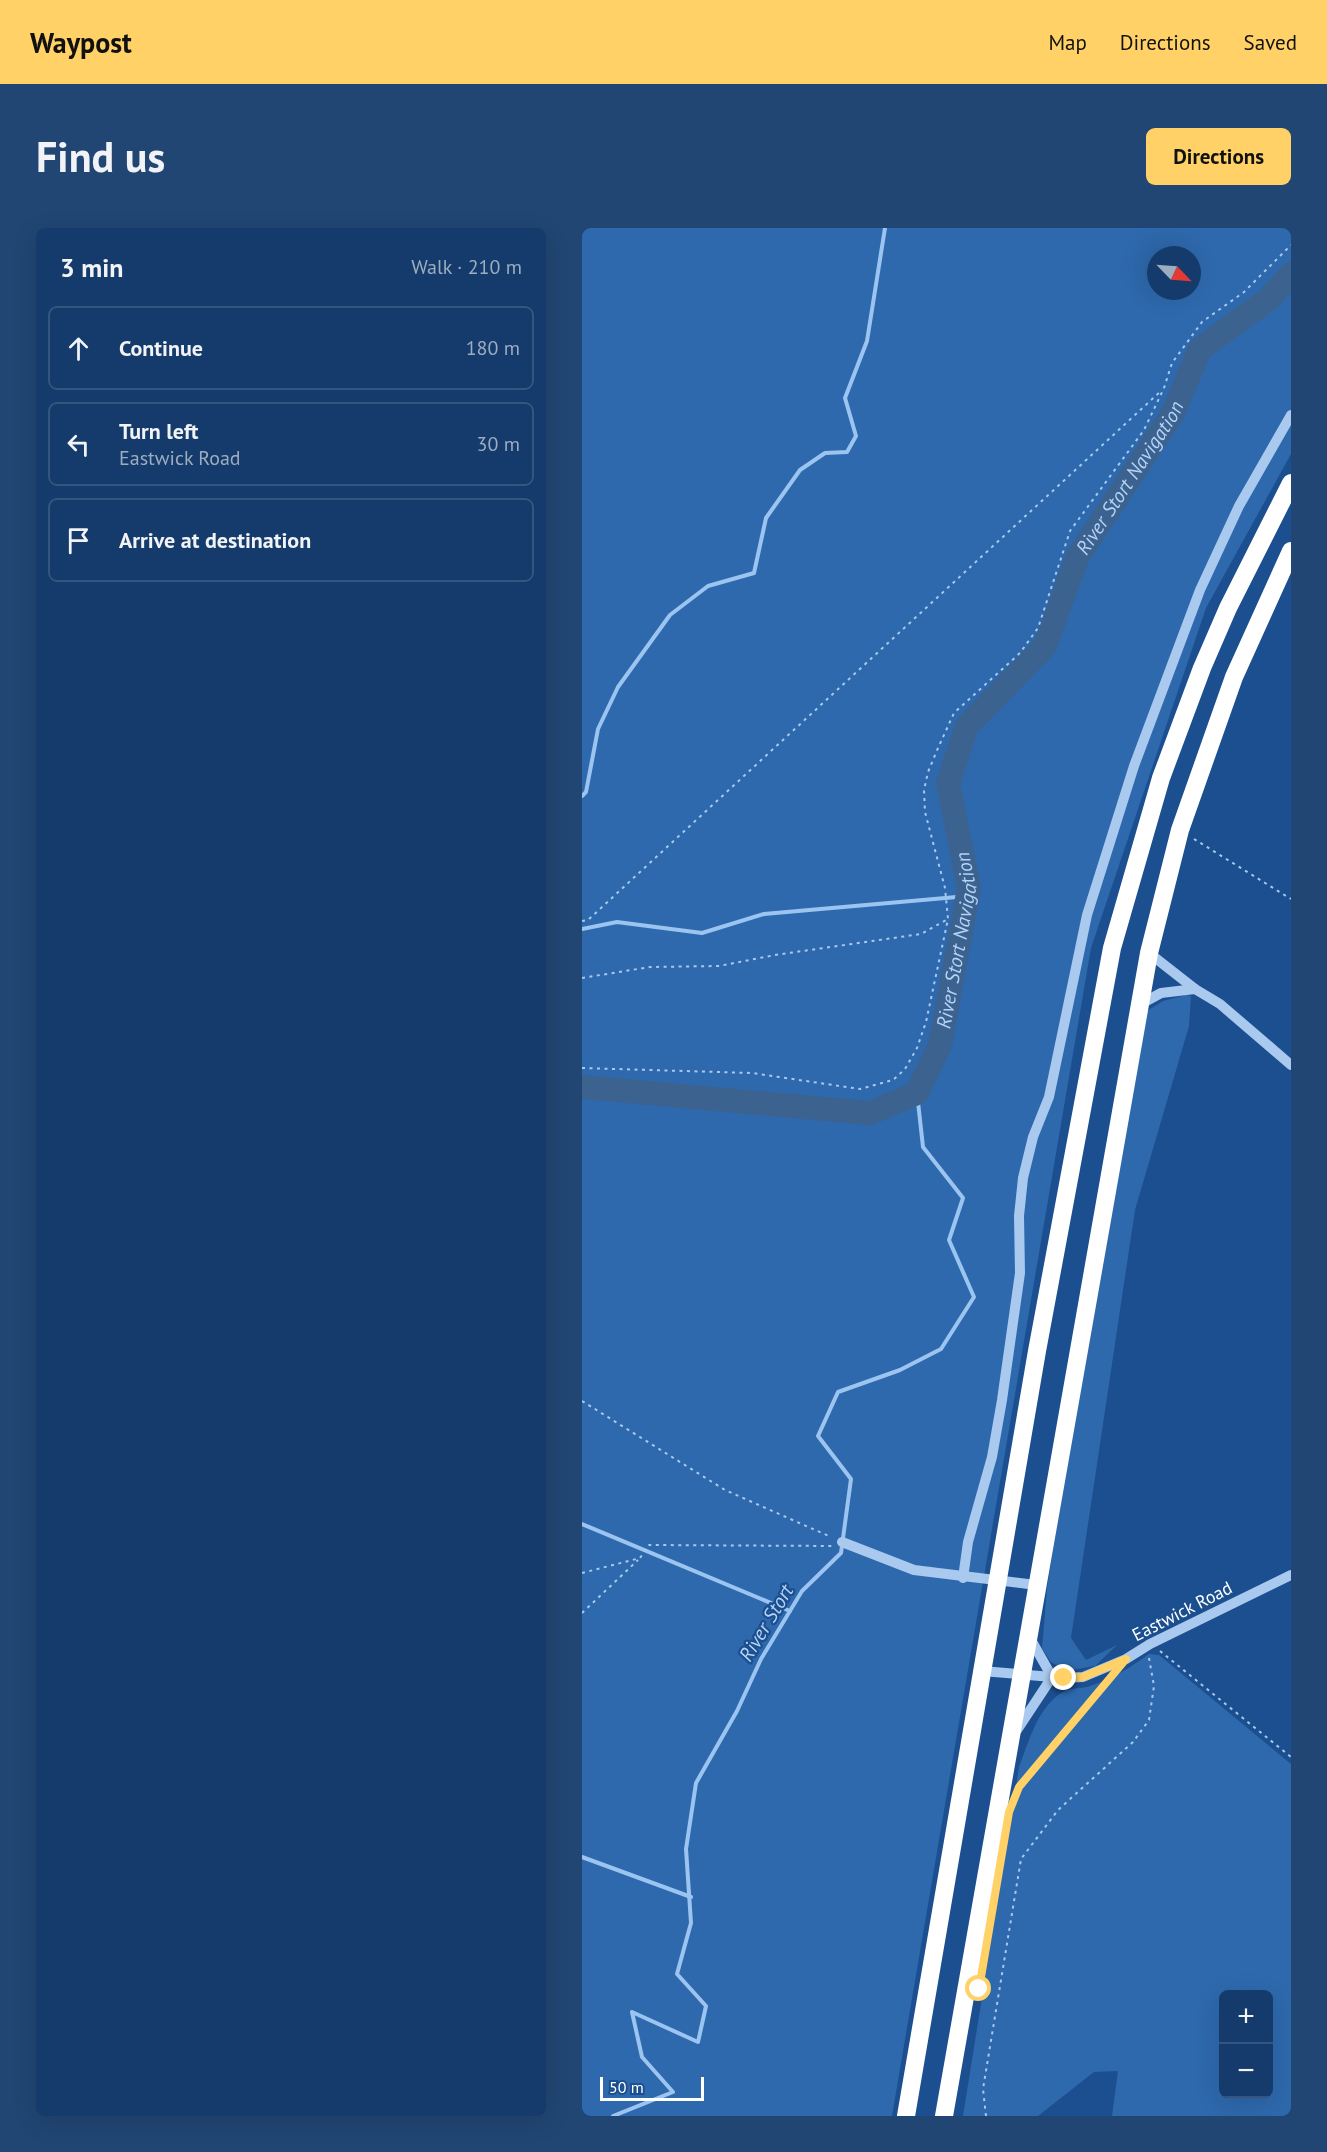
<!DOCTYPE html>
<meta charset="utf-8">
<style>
:root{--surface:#143b6b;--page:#214673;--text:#f1f3f6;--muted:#9dadc1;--line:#33557e;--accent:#ffd166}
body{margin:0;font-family:"PT Sans",sans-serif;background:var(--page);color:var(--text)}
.controls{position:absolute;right:18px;bottom:18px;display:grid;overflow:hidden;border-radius:9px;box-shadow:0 6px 24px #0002}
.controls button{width:54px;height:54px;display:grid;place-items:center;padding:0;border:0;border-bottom:2px solid var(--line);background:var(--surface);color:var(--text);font:30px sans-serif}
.compass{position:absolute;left:565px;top:18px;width:54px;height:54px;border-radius:50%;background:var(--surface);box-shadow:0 6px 24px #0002;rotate:115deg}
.scale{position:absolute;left:18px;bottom:15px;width:104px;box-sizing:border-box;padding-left:6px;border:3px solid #fff;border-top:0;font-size:16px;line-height:21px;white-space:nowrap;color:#fff;-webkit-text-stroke:4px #1b4f8f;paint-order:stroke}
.stop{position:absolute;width:18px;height:18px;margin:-14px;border:4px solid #ffd166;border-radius:50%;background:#fff}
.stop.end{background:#ffd166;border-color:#fff;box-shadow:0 2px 6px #0008}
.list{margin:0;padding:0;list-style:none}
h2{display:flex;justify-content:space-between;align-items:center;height:78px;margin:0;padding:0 24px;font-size:26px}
h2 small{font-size:20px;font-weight:400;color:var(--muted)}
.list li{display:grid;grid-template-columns:39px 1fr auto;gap:18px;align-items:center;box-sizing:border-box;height:84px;margin:0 12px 12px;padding:0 12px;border:2px solid var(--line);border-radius:9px}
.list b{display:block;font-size:22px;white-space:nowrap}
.list p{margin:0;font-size:20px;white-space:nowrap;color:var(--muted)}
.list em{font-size:20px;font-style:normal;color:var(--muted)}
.icon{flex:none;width:33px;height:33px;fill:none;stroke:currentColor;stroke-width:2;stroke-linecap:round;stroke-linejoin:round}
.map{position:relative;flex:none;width:709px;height:1888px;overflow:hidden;border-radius:9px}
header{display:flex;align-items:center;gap:36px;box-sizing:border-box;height:84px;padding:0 30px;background:var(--accent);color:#111}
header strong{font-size:28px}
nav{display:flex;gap:33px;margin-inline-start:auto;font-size:21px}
.intro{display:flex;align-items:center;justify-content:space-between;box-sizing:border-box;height:144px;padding:0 36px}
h1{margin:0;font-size:42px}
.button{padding:15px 27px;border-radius:9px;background:var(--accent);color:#111;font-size:21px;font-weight:700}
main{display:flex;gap:36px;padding:0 36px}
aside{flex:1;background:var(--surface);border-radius:9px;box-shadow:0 6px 24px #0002}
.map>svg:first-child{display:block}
</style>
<header>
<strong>Waypost</strong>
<nav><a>Map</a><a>Directions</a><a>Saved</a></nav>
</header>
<div class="intro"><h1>Find us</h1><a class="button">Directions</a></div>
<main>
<aside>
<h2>3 min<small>Walk · 210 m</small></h2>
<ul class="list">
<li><svg class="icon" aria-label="ahead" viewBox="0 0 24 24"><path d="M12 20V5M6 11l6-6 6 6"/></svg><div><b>Continue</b></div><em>180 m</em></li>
<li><svg class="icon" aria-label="left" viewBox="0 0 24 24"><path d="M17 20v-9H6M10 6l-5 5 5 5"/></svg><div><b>Turn left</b><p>Eastwick Road</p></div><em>30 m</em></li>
<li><svg class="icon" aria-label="arrive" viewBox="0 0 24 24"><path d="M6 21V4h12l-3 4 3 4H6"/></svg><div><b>Arrive at destination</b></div></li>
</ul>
</aside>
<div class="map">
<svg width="709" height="1888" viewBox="0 0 709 1888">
<rect width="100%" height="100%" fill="#1b4f8f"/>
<!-- green -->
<g fill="#2e69ad" fill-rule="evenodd">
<path d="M0 0H709V226L624 380 509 720 310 1888H0ZM574 27H610V63H574Z"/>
<path d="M604 767 609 768 607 798 553 982 489 1410 504 1432 535 1417 513 1438 483 1443 468 1433 460 1420 465 1360 517 1034 565 783 581 773Z"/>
<path d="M567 1426 577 1427 709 1536V1888H530L536 1843 512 1844 456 1888H381L437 1539C447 1513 454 1485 476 1467 487 1458 499 1462 511 1457 532 1450 549 1439 567 1426ZM642 1766H686V1866H642Z"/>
</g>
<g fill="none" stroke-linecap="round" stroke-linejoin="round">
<!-- stream -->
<g stroke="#9cc4f0" stroke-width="4">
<path d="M0 568 4 564 16 501 36 459 88 387 126 358 172 345 184 290 218 242 243 225 265 224 274 208 263 170 285 113 303 0"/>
<path d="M0 701 35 694 120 705 182 686 386 668"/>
<path d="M0 1296 208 1383"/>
<path d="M0 1629 109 1669"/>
<path d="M31 1888 91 1864 60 1829 50 1784 116 1814 124 1778 95 1746 109 1695 104 1621 114 1555 155 1483 179 1431 220 1363 259 1325 269 1251 236 1208 256 1164 318 1142 359 1121 392 1069 367 1012 381 970 341 919 335 865"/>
</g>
<!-- river -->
<path stroke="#3c6290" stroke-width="24" id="s1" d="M0 859 288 885 335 865 358 817 387 660 366 555 385 498 463 418 495 330 591 185 618 121 688 70 709 46"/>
<!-- path -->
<g stroke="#a9c9ee" stroke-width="2" stroke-dasharray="3 4.5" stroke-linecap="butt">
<path d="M612 611 709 671"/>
<path d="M0 693 6 692 580 162"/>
<path d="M0 750 68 739 137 738 193 727 339 706 366 691"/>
<path d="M0 840 170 845 278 861 311 852 323 841 335 820 344 794 366 691 363 660 343 584 342 562 346 544 356 520 372 485 438 425 456 400 488 303 562 202 582 160 590 135 620 94 662 64 709 17"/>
<path d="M0 1173 143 1262 249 1309"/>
<path d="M0 1345 58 1330 67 1317 250 1318"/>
<path d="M0 1385 56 1332"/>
<path d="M578 1423 709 1529"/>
<path d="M437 1558 526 1452"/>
<path d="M404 1888 401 1861 439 1631 476 1582 551 1514 567 1492 572 1458 567 1430"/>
</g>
<!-- minor -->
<g stroke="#a9c9ee" stroke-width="10">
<path d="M567 725 613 761 638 776 709 837"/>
<path d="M557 777 579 765 613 761"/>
<path d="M260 1314 332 1342 454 1357"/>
<path d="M381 1350 386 1314 410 1229 420 1172 438 1045 437 988 441 950 451 909 467 869 505 687 552 538 618 362 657 278 709 187"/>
<path d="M400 1443 482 1450 501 1449 544 1431 568 1416 709 1347"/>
<path d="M435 1502 470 1449 448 1410"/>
</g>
<!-- highway -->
<g stroke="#fff" stroke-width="18">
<path d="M324 1888 455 1123 530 720 579 550 620 440 646 380 709 255"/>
<path d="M362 1888 567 725 598 602 652 449 709 323"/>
</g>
</g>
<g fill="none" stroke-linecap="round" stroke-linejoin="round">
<!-- route -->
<path stroke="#ffd166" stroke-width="8" d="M397 1761 427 1584 437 1559 544 1431 501 1449 482 1450"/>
</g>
<g text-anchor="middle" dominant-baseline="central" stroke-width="4.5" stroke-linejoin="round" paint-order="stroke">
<!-- street labels -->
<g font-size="18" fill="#fff" stroke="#1b4f8f">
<text transform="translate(600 1383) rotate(-27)">Eastwick Road</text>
</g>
<!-- water labels -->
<g font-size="20" font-style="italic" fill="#b5d3f5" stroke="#1b4f8f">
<text stroke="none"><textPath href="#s1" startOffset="1022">River Stort Navigation</textPath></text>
<text stroke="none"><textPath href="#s1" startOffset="500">River Stort Navigation</textPath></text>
<text transform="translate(184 1395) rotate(-59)">River Stort</text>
</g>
</g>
</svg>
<div class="controls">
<button>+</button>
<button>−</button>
</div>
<svg class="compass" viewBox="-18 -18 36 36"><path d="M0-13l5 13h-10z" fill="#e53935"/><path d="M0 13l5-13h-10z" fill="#9dadc1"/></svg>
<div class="scale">50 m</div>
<div class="stop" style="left:397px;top:1761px"></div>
<div class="stop end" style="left:482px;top:1450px"></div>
</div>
</main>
